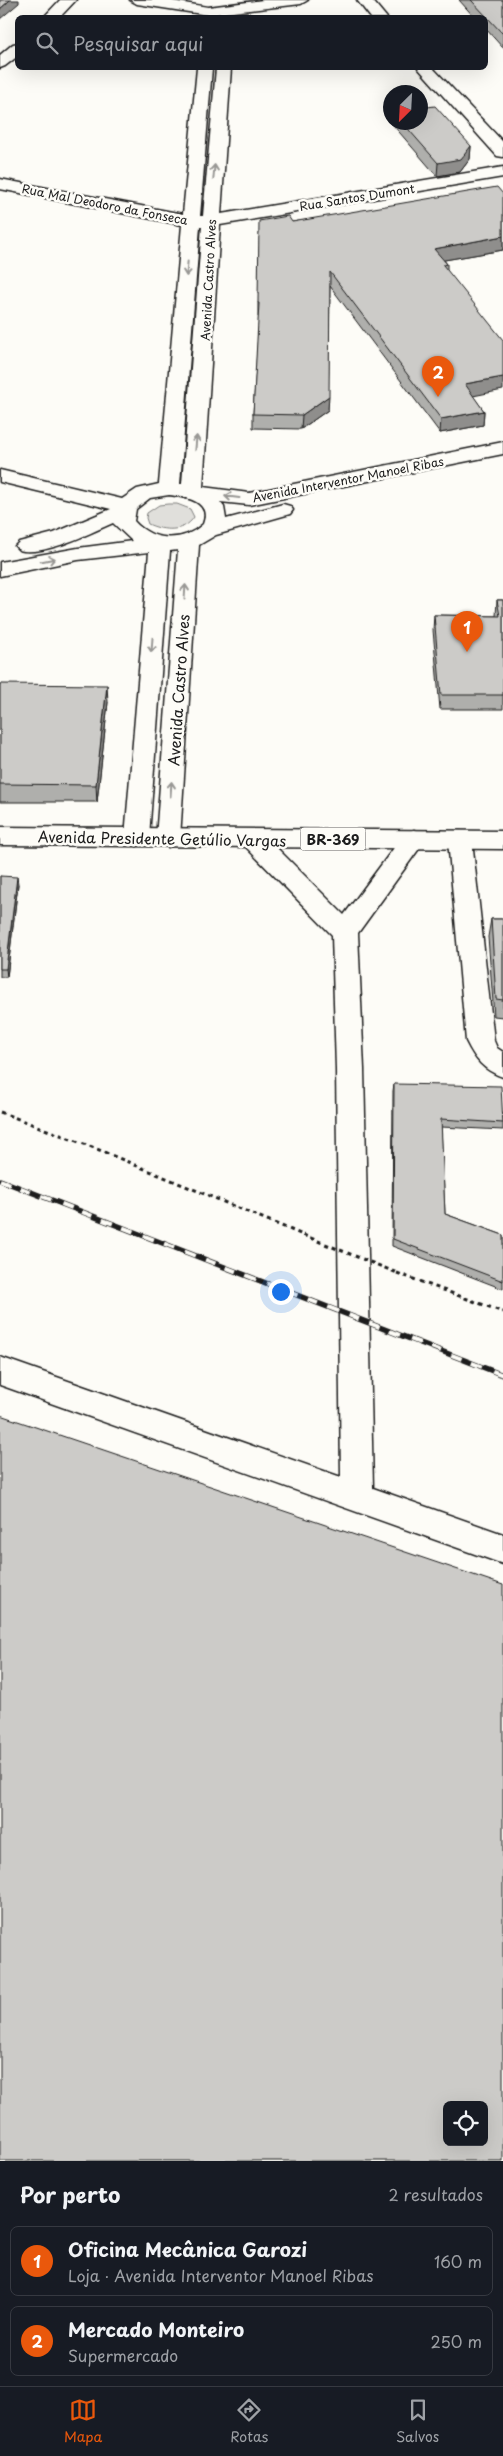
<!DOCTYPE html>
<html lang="pt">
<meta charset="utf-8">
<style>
:root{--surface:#171b24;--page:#242831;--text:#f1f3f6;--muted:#9ea1a6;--line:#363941;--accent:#ea580c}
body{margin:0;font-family:"Playpen Sans",sans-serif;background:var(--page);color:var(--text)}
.controls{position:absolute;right:15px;bottom:15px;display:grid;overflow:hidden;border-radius:8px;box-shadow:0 5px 20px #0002}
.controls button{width:45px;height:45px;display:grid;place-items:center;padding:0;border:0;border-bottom:1px solid var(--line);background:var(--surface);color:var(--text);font:25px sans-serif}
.compass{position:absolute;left:383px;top:85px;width:45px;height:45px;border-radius:50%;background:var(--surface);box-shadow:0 5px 20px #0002;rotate:204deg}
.you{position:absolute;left:280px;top:1291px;width:18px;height:18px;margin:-12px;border:4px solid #fff;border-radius:50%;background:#1a73e8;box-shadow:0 0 0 8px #1a73e833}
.badge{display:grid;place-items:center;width:32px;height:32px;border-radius:50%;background:var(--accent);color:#fff;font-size:16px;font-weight:700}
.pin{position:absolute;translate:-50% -41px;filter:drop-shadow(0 1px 2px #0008)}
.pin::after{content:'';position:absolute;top:26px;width:18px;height:15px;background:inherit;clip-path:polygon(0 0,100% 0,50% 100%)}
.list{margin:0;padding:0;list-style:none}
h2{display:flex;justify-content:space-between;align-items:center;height:65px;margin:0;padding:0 20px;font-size:21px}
h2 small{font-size:16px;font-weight:400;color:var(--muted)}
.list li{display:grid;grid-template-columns:32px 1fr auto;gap:15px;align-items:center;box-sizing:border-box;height:70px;margin:0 10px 10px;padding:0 10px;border:1px solid var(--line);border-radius:8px}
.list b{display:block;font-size:19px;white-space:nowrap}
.list p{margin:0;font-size:16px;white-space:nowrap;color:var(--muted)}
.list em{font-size:16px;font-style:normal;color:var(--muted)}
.icon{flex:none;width:28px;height:28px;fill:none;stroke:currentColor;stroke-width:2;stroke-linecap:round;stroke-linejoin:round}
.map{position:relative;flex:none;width:503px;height:2161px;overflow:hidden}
.search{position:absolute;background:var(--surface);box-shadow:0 5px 20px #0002;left:15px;right:15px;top:15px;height:55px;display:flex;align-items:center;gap:12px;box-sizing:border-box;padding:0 18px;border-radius:8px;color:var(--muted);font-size:19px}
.sheet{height:225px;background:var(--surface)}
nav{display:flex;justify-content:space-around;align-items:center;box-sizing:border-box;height:70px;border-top:1px solid var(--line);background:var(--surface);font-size:14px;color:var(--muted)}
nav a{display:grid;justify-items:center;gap:2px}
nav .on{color:var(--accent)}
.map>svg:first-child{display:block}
</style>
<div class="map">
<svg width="503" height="2161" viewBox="0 0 503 2161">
<rect width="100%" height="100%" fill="#fdfcf7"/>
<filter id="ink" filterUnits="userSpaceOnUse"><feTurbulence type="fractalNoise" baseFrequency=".02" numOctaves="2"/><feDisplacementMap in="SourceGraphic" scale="10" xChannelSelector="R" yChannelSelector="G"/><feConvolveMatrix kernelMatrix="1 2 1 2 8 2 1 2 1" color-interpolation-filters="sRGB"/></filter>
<g filter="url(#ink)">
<!-- green -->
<path fill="#e0dfdb" stroke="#7e7e7c" d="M168 504H177L190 509 194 517C184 533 163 531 148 524L146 518 147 513 159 505Z"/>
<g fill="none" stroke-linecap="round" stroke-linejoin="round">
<defs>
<g id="minor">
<path d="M60 0H76L59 18H43Z"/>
<path d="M130 0H166L208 7 263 0H308L301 4 208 15 137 4Z"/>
<path d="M357 0H372L387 18H371Z"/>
<path d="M18 43V56L5 66 0 68V55L13 44Z"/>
<path d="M197 68H212L200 216H203L216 68H231L221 214 503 167V177L220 225 203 487 249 493 503 442V454L249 505 220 502 224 507 226 519 283 504 290 506 293 510 290 514 216 535 199 545 180 838 177 844 168 847 159 844 156 838 178 550 170 551 149 837 146 843 137 846 128 843 125 837 149 552 78 560 0 576V562L78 548 132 541 113 523C90 533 43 557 19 550L15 546 19 542 54 533 111 509 0 482V470L122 499 137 489 159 484 182 225 0 189V179L183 214ZM200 226H202L182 484H180ZM169 495C186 497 212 501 203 524 182 543 153 542 134 521L136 509 150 498Z"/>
<path d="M418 68H433L503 142V157L497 156Z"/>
<path d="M253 830 262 833 344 915 405 833 414 830 423 833 426 839 358 933 364 1069 373 1488 503 1534V1564L0 1385V1357L341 1477 336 1069 332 935 244 845 241 839 244 833Z"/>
<path d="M460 831 469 834 472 840 494 1041 497 1048 503 1052V1077C483 1070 475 1059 466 1041L448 840 451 834Z"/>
</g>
<path id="major" d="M0 827 503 831V849L0 845Z"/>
</defs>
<!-- minor casing -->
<use href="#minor" stroke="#1c1c1c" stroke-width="3"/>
<!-- major casing -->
<use href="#major" stroke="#1c1c1c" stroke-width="3"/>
<!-- path -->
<g stroke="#1c1c1c" stroke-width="3" stroke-dasharray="4 4" stroke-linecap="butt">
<path d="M0 1112 92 1147 303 1235"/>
<path d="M397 1273 503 1312"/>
</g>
<!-- minor -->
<use href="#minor" fill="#fdfcf7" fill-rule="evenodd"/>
<!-- major -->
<use href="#major" fill="#fdfcf7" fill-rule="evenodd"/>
<defs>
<path id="rail" d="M0 1180 503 1375"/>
</defs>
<!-- rail casing -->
<use href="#rail" stroke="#1c1c1c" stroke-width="5.5"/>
<!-- rail -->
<use href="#rail" stroke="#fdfcf7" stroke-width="4" stroke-dasharray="11" stroke-linecap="butt"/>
<!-- path-bridge -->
<path stroke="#1c1c1c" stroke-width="3" stroke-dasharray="4 4" stroke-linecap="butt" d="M303 1235 397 1273"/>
</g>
<!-- wall -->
<g fill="#afafac" stroke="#1c1c1c">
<path d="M459 0H503V48L486 29V18H475Z"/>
<path d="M393 122H420L471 146 470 159 460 172 437 176 393 125Z"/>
<path d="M503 194V250L444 260 447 264V269L473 396 484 411 483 425 440 433 330 286 328 410 301 429 253 428V414L259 317H258V303L292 222Z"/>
<path d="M497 600H503V709H440L433 630 434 615 496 616Z"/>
<path d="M0 684 108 702 97 802H0Z"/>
<path d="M0 876 18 884 7 977H0Z"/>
<path d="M491 919H503V1017L494 1016 488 937Z"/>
<path d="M394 1084 503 1113V1130L441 1127 445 1214 503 1235V1289L392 1246 393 1091Z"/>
</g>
<!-- shaded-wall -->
<g fill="#8f8e8c" stroke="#1c1c1c">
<path d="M10 0H19V3L0 19V9Z"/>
<path d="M471 146 470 159 460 172 437 176 438 163Z"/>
<path d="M503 236V250L433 262 434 249Z"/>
<path d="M503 377V390L463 398 465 384Z"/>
<path d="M329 396 328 410 301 429 302 415Z"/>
<path d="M484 411 483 425 440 433 441 419Z"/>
<path d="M107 685 108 702 97 802 96 785Z"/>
<path d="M17 877 18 884 7 977 6 969Z"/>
</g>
<!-- building -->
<g fill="#cccbc8" stroke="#1c1c1c" fill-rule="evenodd">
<path d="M0 0H10L0 9Z"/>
<path d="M471 0H503V34Z"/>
<path d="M435 106 471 146 461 159 438 163 402 122H420V108Z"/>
<path d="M497 187 503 194V236L434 249 447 264 443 265 503 340V377L465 384 484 411 441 419 330 272 329 396 302 415 253 414 259 303H258L259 221 288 216 292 222Z"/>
<path d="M497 600H503V695H441L434 615 500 616Z"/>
<path d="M0 684 107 685 96 785 0 784Z"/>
<path d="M0 876 17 877 6 969H0Z"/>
<path d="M491 919H503V1000L496 999Z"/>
<path d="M394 1084 501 1086 503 1123 441 1119 445 1214 503 1235V1281L393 1239Z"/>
<path d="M0 1415 503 1585V2161H0ZM447 2105H484V2142H447Z"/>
</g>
<!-- one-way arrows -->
<defs><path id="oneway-shaft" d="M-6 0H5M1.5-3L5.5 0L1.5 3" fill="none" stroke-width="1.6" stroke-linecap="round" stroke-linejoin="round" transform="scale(1.25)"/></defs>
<g stroke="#989794">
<use href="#oneway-shaft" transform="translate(214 172) rotate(-85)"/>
<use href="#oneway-shaft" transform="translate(187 269) rotate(95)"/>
<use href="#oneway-shaft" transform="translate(196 443) rotate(-85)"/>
<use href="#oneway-shaft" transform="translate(232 497) rotate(-173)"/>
<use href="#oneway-shaft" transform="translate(48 560) rotate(-11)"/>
<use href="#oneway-shaft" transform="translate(185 592) rotate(-86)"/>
<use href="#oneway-shaft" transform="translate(152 645) rotate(94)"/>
<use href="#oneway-shaft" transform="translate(171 789) rotate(-86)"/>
</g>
</g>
<g text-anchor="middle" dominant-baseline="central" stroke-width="5" stroke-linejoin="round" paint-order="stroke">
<!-- far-street labels -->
<g font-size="12" fill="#1c1c1c" stroke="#fdfcf7">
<text transform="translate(357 197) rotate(-9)">Rua Santos Dumont</text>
<text transform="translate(105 204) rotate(11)">Rua Mal Deodoro da Fonseca</text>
<text transform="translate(208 280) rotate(-87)">Avenida Castro Alves</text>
<text transform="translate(348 479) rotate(-11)">Avenida Interventor Manoel Ribas</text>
</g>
<!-- shield labels -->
<rect fill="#fdfcf7" stroke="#605f5e" stroke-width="1" x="300.5" y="827.5" width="65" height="23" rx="4"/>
<g font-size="14" font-weight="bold" fill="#1c1c1c">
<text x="333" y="839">BR-369</text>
</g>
<!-- street labels -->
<g font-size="15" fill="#1c1c1c" stroke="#fdfcf7">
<text transform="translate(178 690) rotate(-86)">Avenida Castro Alves</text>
<text transform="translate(162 838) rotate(1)">Avenida Presidente Getúlio Vargas</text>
</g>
</g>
</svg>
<div class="controls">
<button><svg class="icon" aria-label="locate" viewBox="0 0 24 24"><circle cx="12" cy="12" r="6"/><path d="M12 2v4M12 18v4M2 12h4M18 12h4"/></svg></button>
</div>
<svg class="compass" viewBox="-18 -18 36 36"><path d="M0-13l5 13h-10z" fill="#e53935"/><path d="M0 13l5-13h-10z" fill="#9ea1a6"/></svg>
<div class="you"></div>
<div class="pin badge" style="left:467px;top:652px">1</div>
<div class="pin badge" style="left:438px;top:397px">2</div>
<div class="search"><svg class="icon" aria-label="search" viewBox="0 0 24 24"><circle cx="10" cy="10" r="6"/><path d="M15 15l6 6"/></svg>Pesquisar aqui</div>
</div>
<section class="sheet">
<h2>Por perto<small>2 resultados</small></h2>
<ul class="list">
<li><span class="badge">1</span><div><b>Oficina Mecânica Garozi</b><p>Loja · Avenida Interventor Manoel Ribas</p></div><em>160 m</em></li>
<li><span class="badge">2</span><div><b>Mercado Monteiro</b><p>Supermercado</p></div><em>250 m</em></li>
</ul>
</section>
<nav>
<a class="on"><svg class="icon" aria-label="map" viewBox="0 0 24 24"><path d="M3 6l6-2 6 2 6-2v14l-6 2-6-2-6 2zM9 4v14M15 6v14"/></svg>Mapa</a>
<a><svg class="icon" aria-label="directions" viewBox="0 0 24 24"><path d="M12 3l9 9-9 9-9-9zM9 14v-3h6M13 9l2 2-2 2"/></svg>Rotas</a>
<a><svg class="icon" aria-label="saved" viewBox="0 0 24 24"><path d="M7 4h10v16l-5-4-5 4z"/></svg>Salvos</a>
</nav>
